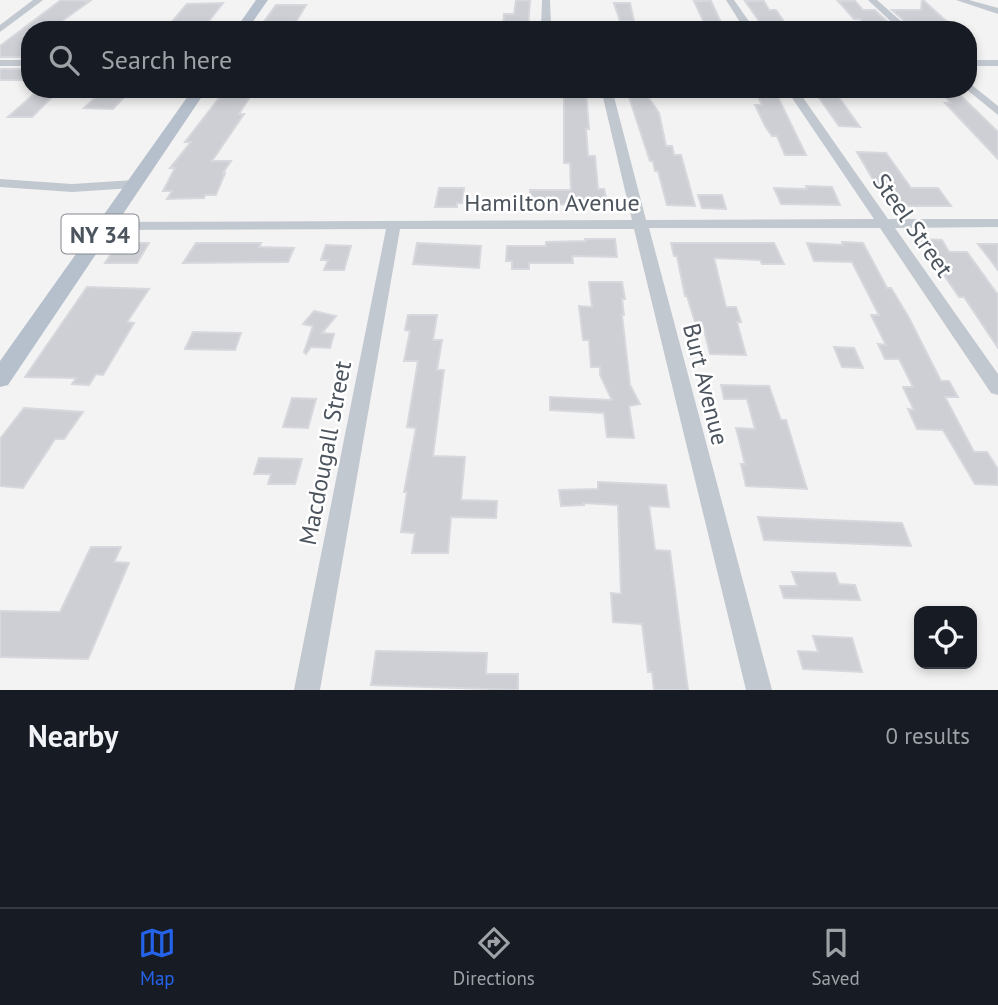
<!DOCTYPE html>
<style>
:root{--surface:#171b24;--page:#20242c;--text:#f1f3f6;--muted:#9ea1a6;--line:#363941;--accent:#2563eb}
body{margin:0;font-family:"PT Sans",sans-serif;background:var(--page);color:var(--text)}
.controls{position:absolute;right:21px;bottom:21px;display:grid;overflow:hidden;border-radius:14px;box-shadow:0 4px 10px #0003}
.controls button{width:63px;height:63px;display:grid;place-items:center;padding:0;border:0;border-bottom:2px solid var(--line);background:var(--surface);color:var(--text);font:35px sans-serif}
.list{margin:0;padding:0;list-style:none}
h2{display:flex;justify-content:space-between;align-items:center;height:91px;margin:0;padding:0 28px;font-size:30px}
h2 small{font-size:23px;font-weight:400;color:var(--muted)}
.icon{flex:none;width:38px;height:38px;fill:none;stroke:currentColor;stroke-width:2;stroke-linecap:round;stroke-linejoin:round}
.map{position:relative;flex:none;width:998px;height:690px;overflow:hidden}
.search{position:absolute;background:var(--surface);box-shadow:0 4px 10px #0003;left:21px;right:21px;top:21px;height:77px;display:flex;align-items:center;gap:18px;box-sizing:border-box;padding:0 24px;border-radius:28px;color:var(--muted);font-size:26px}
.sheet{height:217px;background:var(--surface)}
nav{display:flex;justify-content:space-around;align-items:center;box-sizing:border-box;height:98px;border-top:2px solid var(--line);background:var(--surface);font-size:19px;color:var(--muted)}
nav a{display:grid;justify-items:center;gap:4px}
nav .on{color:var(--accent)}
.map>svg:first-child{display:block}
</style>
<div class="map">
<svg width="998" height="690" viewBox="0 0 998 690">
<rect width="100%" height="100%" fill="#f4f3f3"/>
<!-- building -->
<g fill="#cdcfd4" stroke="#d7d8dd" stroke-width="2">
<path d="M61 0 90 1 58 24 46 30H30V57H0V46Z"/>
<path d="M516 0 530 1 528 28 503 27 504 14H514Z"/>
<path d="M922 0H923L956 30 912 28 892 10H921Z"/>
<path d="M694 1H711L724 29H707Z"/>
<path d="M745 1H764L769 10H776L789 29 764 28Z"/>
<path d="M838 1H855L863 10H875L893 27H866L860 19H854Z"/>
<path d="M223 3 202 30H168L175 24H170L187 4Z"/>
<path d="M614 3H630L634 21H620Z"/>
<path d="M276 5H306L291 30H258Z"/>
<rect x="0" y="69" width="30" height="11"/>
<path d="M226 89H255L239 114H244L212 161H231L223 173H225L216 195H205L204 198 167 199 172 191H163L175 168H170L191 142H185Z"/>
<path d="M939 89H954L998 132V159L945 103H951Z"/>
<path d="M564 91 586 92 589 129H586L588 156H595L598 189H604L608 205 530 204V190H571L570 163H564Z"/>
<path d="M627 91H644L659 113 666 146H672L674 155H681L695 206 667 205 658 171H655L653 161H650Z"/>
<path d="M756 92 776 93 806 155H785L777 136H772L765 126 755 105H762Z"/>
<path d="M34 94H55L32 117H8Z"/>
<path d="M99 94H127L113 109 84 108Z"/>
<path d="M817 95H837L860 127 839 126Z"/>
<path d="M857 152 886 153 911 188H938L951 206H895L884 190H879Z"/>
<path d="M806 186 832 187 840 205 781 204 774 188 807 189Z"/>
<path d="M439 188H464L462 203H457V207H435Z"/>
<path d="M698 195H722L726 209 702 208Z"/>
<path d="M585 239H615L617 257 572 256 573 263H529V269H512V261H506L507 246H546V242L586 241Z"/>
<path d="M919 239 942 240 949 252H967L998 295V348L964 297H959Z"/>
<path d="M842 242 863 243 887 288H891L908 316 941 381H949L958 397H945L974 452H987L998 469V485L975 484 943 430 917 429 908 409 914 410 903 387H913L899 359H885L878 344 886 345 871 315H879L852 262 814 261 807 243 843 245Z"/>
<path d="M118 243H149L137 263H105Z"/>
<path d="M196 243H261L259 247 294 248 288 262 183 263Z"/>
<path d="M417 243 481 246 479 268 413 264Z"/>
<path d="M671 243H774L784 264H762L760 260 714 258 726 307H736L741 322H737L746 355 710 354 702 322H695L687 296H685L677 256H674Z"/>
<path d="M978 244H998V270Z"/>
<path d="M326 245 351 246 344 270H324L328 260H321Z"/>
<path d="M589 282H622L625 299H622L624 315H622L630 385 640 404 629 406 634 438 607 437 604 413 550 410V397L612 400 600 375V367H591L589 340H583L579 306 592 307Z"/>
<path d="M87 287 149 289 127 322 134 323 103 375 96 374 89 385 72 384 76 378 25 377Z"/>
<path d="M314 311 336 316 322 333 334 334 330 348 311 347 306 354 304 352 313 326 303 324Z"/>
<path d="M408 315H437L433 340H442L437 370H444L433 456 465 457 461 500 497 501 496 518 451 517 448 553H412L415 533 401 532 407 492H404L416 428 407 427 418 361H404L410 331 405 330Z"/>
<path d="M193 332 241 333 235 350 185 349Z"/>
<path d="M834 347 854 348 863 368 842 367Z"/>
<path d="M721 385 769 386 781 420H786L807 489 746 486 741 464H745L736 428 755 429 747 399H724Z"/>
<path d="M292 398 316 399 308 428 283 427Z"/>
<path d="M24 408 83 412 64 439H55L23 488 0 486V439Z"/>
<path d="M259 458 302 459 295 484H268L271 474H254Z"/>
<path d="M598 482 666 485 669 507 649 506 655 550 670 551 688 690H654L652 672H648L642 624 613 622 611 593 621 594 618 505 583 503 584 505 561 506 559 490 598 489Z"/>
<path d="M758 517 902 523 911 546 764 540Z"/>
<path d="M91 547H121L114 562 129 563 88 659 0 657V611L60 612Z"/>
<path d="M792 572 835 573 839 584 855 585 860 600 784 598 780 586H797Z"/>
<path d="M813 636 852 638 862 672 803 669 798 651 818 652Z"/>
<path d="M376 651 487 653 486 674H518V690L371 685Z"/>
</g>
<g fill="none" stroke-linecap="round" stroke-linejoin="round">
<!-- minor -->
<g fill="#c2c8cf" fill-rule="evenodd">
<path d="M33 0H43L0 32V25Z"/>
<path d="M542 0H550L551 25H659L664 28 541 30Z"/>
<path d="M726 0H734L755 30H745Z"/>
<path d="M868 0H877L911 30H900Z"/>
<path d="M956 0H969L998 8V14Z"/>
<rect x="0" y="60" width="30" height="6"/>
<rect x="968" y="60" width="30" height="6"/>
<path d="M968 82 998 106V115L966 89Z"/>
<path d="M601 89H612L646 220 874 219 786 89H797L888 219H998V227L895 228 998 374V395L991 393 880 228H649L772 690H746L634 229H400L320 690H294L386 229 105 230 98 226 105 222 632 220Z"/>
<path d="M0 179 72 184 134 180 141 184 134 188 72 192 0 187Z"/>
</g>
<!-- major -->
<g fill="#b6c0cd" fill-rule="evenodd">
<path d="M256 0H268L247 30H235Z"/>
<path d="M193 89H207L8 385 0 387V361Z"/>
</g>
</g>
<g text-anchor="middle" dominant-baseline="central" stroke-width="5" stroke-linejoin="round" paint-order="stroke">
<!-- shield labels -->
<rect fill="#fff" stroke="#82878e" stroke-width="2" x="61.5" y="214.5" width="77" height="39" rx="5"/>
<g font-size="23" font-weight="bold" fill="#4c545e">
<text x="100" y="234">NY 34</text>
</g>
<!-- street labels -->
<g font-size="24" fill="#4c545e" stroke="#fff">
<text x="552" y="202">Hamilton Avenue</text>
<text transform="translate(913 225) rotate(55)">Steel Street</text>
<text transform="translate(706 384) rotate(76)">Burt Avenue</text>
<text transform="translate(325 453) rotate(-79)">Macdougall Street</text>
</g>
</g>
</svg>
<div class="controls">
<button><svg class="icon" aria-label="locate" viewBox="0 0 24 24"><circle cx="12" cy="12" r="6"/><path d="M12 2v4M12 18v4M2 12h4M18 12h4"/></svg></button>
</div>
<div class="search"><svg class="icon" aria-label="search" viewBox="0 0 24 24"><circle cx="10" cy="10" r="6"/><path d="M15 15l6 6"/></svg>Search here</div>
</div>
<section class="sheet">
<h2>Nearby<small>0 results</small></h2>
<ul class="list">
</ul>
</section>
<nav>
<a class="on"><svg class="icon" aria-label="map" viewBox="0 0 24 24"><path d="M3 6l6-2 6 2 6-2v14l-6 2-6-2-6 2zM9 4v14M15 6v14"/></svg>Map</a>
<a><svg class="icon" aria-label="directions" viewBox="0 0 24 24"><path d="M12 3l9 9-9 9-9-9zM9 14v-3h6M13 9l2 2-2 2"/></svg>Directions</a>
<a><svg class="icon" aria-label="saved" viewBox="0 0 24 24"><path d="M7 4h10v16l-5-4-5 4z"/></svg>Saved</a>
</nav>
